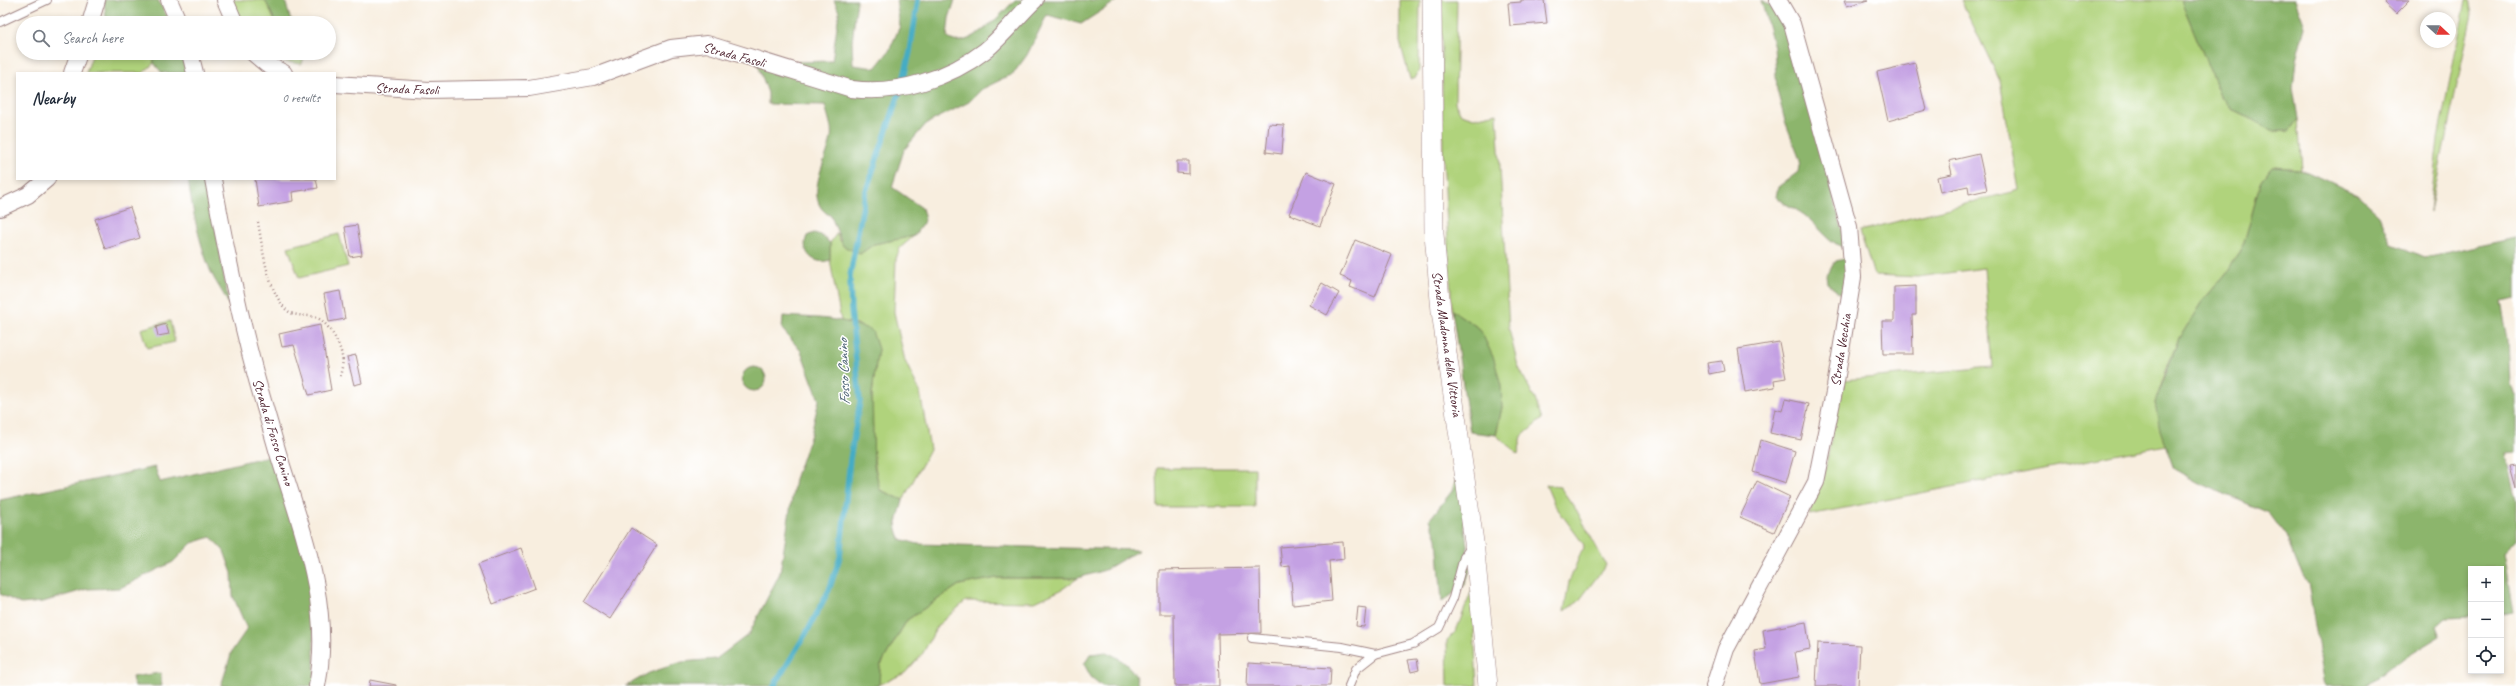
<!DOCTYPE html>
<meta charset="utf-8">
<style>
:root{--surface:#fff;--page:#f2f2f3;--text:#1f2937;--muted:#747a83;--line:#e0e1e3}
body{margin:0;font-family:Caveat,sans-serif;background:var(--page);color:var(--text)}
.controls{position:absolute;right:12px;bottom:12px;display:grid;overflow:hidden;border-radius:0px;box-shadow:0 2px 6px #0003}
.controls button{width:36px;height:36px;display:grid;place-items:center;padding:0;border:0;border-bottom:1px solid var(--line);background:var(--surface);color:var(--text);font:20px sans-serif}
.compass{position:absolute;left:2420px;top:12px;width:36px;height:36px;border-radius:50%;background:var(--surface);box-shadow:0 2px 6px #0003;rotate:112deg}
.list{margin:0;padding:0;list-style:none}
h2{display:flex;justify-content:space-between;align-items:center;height:52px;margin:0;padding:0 16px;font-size:17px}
h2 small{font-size:13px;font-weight:400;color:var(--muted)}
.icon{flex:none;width:22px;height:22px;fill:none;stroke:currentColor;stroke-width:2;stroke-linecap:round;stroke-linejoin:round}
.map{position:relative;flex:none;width:2516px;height:686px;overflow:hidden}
.search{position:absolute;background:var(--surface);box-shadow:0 2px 6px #0003;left:16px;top:16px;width:320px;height:44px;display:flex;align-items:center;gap:10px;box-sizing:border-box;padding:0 14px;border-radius:22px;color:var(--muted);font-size:15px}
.panel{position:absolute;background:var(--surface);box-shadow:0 2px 6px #0003;left:16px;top:72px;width:320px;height:108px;border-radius:0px}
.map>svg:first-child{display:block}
</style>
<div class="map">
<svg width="2516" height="686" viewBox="0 0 2516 686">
<rect width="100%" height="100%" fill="#fff"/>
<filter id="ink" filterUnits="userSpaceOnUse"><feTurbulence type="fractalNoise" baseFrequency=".025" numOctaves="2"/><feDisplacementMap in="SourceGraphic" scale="8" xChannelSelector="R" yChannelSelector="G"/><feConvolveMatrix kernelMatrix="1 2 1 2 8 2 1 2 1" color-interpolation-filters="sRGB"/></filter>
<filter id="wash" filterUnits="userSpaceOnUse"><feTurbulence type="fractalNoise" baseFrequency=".012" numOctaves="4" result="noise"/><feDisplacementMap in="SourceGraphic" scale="16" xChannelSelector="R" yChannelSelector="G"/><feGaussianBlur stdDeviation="0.9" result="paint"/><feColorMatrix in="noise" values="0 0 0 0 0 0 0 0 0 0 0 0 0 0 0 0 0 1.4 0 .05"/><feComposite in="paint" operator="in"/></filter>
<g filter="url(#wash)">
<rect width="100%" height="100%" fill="#f8eedf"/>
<!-- green -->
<g fill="#b0d37c" stroke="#7d7954">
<path d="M231 0H265L276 23H239Z"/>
<path d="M1400 0H1420L1419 70 1416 77 1410 79 1400 42Z"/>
<path d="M1441 0H1457L1455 103 1461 114 1474 118 1497 113 1509 329 1518 366 1535 399 1542 419 1522 436 1518 454 1496 435 1502 407 1480 329 1452 310 1443 156Z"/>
<path d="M1961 0H2181L2220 95 2231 109 2250 117 2271 131H2289L2298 119 2302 169 2272 167 2261 181 2244 243 2229 270 2201 303 2179 339 2166 371 2155 403 2166 445 1809 515 1824 475 1843 380 1992 367 1984 268 1918 277 1874 275 1860 231 2019 190 2000 81Z"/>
<path d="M2466 0H2469L2472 14 2430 212 2438 138Z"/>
<path d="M93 53H154V63L143 73H86Z"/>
<path d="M258 53H305L302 64 274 60Z"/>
<path d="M837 233 839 240 860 254 874 244 914 236 900 248 896 259 894 312 905 361 920 392 930 449 903 500 880 490C868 444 870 395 878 349L858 324 841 321 830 260V243Z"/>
<path d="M339 234 348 266 299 278 288 247Z"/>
<path d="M170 321 175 342 147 348 141 329Z"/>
<path d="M1157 468H1255V507H1158Z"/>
<path d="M1546 485 1560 487 1577 511 1606 565 1578 602 1564 611 1569 582 1584 545 1554 504Z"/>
<path d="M997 578H1078L1061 590 1035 602 966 601 938 625 923 653 905 673 879 685 880 666 907 620 959 585Z"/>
<path d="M1472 590 1477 686H1448L1447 640 1456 631Z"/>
</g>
<!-- forest -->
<g fill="#8cb56c" stroke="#6b6a4c">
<path d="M104 0H158L171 23H109L106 18Z"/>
<path d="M265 0H285L290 18 296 23H276Z"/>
<path d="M834 0H857L852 42 853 65 875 68 889 51 900 26 896 0H955L949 18 947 37C965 55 1002 13 1015 0H1118L1081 24 1047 15 1027 55 1013 74 982 89 969 102 926 124 904 150 892 187 922 208 925 220 914 236 874 244 860 254 843 246 831 216C801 201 827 161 831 138 833 128 827 114 825 105L768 104V93L754 54 794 62 832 61 839 12Z"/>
<path d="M1761 0 1771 6 1781 19 1798 57 1847 249C1829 243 1822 230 1808 218 1798 209 1786 206 1776 197L1778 187 1798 172 1800 160 1785 121 1777 90 1774 47Z"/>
<path d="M2181 0H2295L2305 26 2296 60 2293 88 2298 119 2289 131H2271L2250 117 2231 109 2220 95Z"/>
<path d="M154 53H182L189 73H162L154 63Z"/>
<path d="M2272 167 2302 169 2358 195 2379 214 2392 244 2425 257 2516 238V299L2501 302 2508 338 2510 385 2516 398V453L2505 454 2516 500V540L2503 553 2513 612 2501 614V569H2471V617L2446 618 2437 626 2441 636 2390 667 2366 686H2325L2308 583 2298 566 2286 536 2269 513 2199 483 2174 469 2160 430 2155 403 2179 339 2201 303 2229 270 2244 243 2261 181Z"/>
<path d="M188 179H207L229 305C224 293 215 282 210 270 199 241 192 210 188 179Z"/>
<path d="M814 233 821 235 830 243V260C814 266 800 252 807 236Z"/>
<path d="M1848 258V293H1839L1827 283 1826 274 1836 261Z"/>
<path d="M1452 310 1480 329 1494 359 1501 386 1502 407 1496 435 1470 432Z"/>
<path d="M783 316C813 318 844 317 872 331L878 349 872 394 874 465 880 490 903 500 896 526 900 539 918 544 1139 550 1105 570 1078 578H997L959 585 907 620 880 666 879 686H626L649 673 682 662 716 659 749 634 780 573 795 479 811 434 819 400 801 351 782 329Z"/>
<circle cx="754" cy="379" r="12"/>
<path d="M269 456 300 532 312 580 315 686H221L232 651 247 629 233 596 232 573 224 551 211 537 192 543 173 562 120 588 87 589 43 602 21 604 0 594V500L155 467 160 482Z"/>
<path d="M1458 471 1470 570 1465 585 1442 602 1437 538 1430 519 1452 491Z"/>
<path d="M1106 652C1121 658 1137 670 1138 686H1102L1091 677 1084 664 1091 654Z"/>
<path d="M160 673 162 686H134L132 677Z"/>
</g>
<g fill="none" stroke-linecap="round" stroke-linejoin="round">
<!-- stream -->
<g stroke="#44acc4" stroke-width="5.5">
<path d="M903 81 910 52 918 0"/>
<path d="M774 686 808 630 829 590 840 557 850 459 860 401 851 310 850 276 865 194 899 94"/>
</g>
</g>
<g id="blocks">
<!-- building -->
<g fill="#c4a1e3">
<path d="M1521 0H1544L1547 23 1510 26 1508 3 1521 2Z"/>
<path d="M1844 0H1868L1847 6Z"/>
<path d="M2386 0H2410L2396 14 2384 3Z"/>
<path d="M1915 63 1926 110 1888 121 1877 72Z"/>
<path d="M1269 124 1284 125 1282 154 1266 152Z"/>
<path d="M1979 154 1987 190 1969 194 1968 186 1940 192 1937 177 1952 174 1949 161Z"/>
<path d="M1177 161H1189V174L1177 173Z"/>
<path d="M1306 172 1336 184 1320 226 1289 214Z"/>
<path d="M255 179H316L318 188 292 192 293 201 259 207Z"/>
<path d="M130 207 140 238 105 249 95 219Z"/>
<path d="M357 225 362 255 350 257 345 227Z"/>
<path d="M1355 240 1392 255 1375 297 1350 287 1352 281 1340 276Z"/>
<path d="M1322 283 1339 293 1327 315 1309 305Z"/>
<path d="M1916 286V315H1912L1913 354H1883L1882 321H1894V287Z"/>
<path d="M340 291 345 319 329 322 324 294Z"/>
<path d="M166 324 169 334 158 336 156 327Z"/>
<path d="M320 325 331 390 309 395 294 345 282 347 279 334Z"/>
<path d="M1779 342 1786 378 1774 380 1775 387 1745 392 1738 349Z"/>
<path d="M356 355 362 383 354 385 347 357Z"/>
<path d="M1722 361 1724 371 1709 374 1707 363Z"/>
<path d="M1785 399 1809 404 1801 440 1770 433 1775 409 1782 411Z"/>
<path d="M1761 440 1795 451 1786 483 1753 472Z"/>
<path d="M2516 466V489L2510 467Z"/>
<path d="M1757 481 1790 497 1774 532 1740 517Z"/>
<path d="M631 528 657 545 610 619 584 602Z"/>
<path d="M1343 542 1344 559 1329 561 1332 601 1293 605 1290 566 1282 567 1280 547Z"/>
<path d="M521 548 535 588 493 604 478 564Z"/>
<path d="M1260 568 1261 633 1218 634 1219 686H1175L1174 614H1159V570Z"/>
<path d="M1358 607 1366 608 1364 627 1356 626Z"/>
<path d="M1806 622 1810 649 1795 652 1799 677 1760 684 1755 651 1766 649 1763 630Z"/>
<path d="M1818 643 1860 645 1858 686H1816Z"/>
<path d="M1417 659 1419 670 1411 672 1408 660Z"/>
<path d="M1248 663 1331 668 1330 686H1247Z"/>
<path d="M370 680 396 685V686H369Z"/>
</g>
</g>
</g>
<g filter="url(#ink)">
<use href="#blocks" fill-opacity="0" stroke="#a18685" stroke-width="1"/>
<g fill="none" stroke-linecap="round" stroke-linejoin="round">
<defs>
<g id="service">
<path d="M0 22 47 0"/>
<path d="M1252 638 1342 647 1375 654 1413 644 1439 628 1453 598 1464 557 1471 547"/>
<path d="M1349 686 1356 669 1375 654"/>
</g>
<g id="minor">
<path d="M169 0 179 23"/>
<path d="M225 0 235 23"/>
<path d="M90 23 97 0"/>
<path d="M190 53 195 73"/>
<path d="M253 53 266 64 284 73"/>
<path d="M72 73 79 53"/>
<path d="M335 84 429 90 529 88 593 77 671 48 707 44 852 89C898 95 950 78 986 50 1004 35 1018 16 1035 0"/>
<path d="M213 179C225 247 239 314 257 380 264 404 271 429 278 453 301 528 333 606 317 686"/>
<path d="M0 208 28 195 47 179"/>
<path d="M1714 686 1726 649 1816 482 1835 387 1853 277 1849 227 1792 24 1778 0"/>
</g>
<path id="tertiary" d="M1432 0 1434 234 1441 311 1474 542 1488 686"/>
</defs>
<!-- service casing -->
<use href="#service" stroke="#a18685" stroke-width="10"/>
<!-- minor casing -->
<use href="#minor" stroke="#a18685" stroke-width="18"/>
<!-- tertiary casing -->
<use href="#tertiary" stroke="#a18685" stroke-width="20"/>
<!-- path -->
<path stroke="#a18685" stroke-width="2.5" stroke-dasharray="1 3" stroke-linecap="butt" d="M258 222C263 250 266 283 283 306 291 318 303 314 315 317 328 321 340 344 342 356 344 362 341 371 340 377"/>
<!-- service -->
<use href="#service" stroke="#fff" stroke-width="8"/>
<!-- minor -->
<use href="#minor" stroke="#fff" stroke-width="16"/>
<!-- tertiary -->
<use href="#tertiary" stroke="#fff" stroke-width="19"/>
</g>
</g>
<g text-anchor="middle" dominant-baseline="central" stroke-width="3" stroke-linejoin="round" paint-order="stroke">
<!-- street labels -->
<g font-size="14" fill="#4a1f2b" stroke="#fff">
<text transform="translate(734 55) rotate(15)">Strada Fasoli</text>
<text transform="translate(407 89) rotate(2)">Strada Fasoli</text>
<text transform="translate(1447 344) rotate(82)">Strada Madonna della Vittoria</text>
<text transform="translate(1841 350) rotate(-81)">Strada Vecchia</text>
<text transform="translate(273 432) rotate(73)">Strada di Fosso Canino</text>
</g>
<!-- water labels -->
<g font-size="15" font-style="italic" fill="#475e70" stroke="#fff">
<text transform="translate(844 372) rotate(-92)">Fosso Canino</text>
</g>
</g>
</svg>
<div class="controls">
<button>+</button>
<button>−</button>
<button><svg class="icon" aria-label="locate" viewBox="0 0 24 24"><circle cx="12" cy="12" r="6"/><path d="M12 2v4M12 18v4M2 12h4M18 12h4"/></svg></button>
</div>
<svg class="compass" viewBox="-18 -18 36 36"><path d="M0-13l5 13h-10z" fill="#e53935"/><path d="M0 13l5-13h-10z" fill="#747a83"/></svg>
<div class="search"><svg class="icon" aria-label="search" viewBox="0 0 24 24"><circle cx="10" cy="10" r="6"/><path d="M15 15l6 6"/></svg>Search here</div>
<section class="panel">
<h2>Nearby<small>0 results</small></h2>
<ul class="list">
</ul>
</section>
</div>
